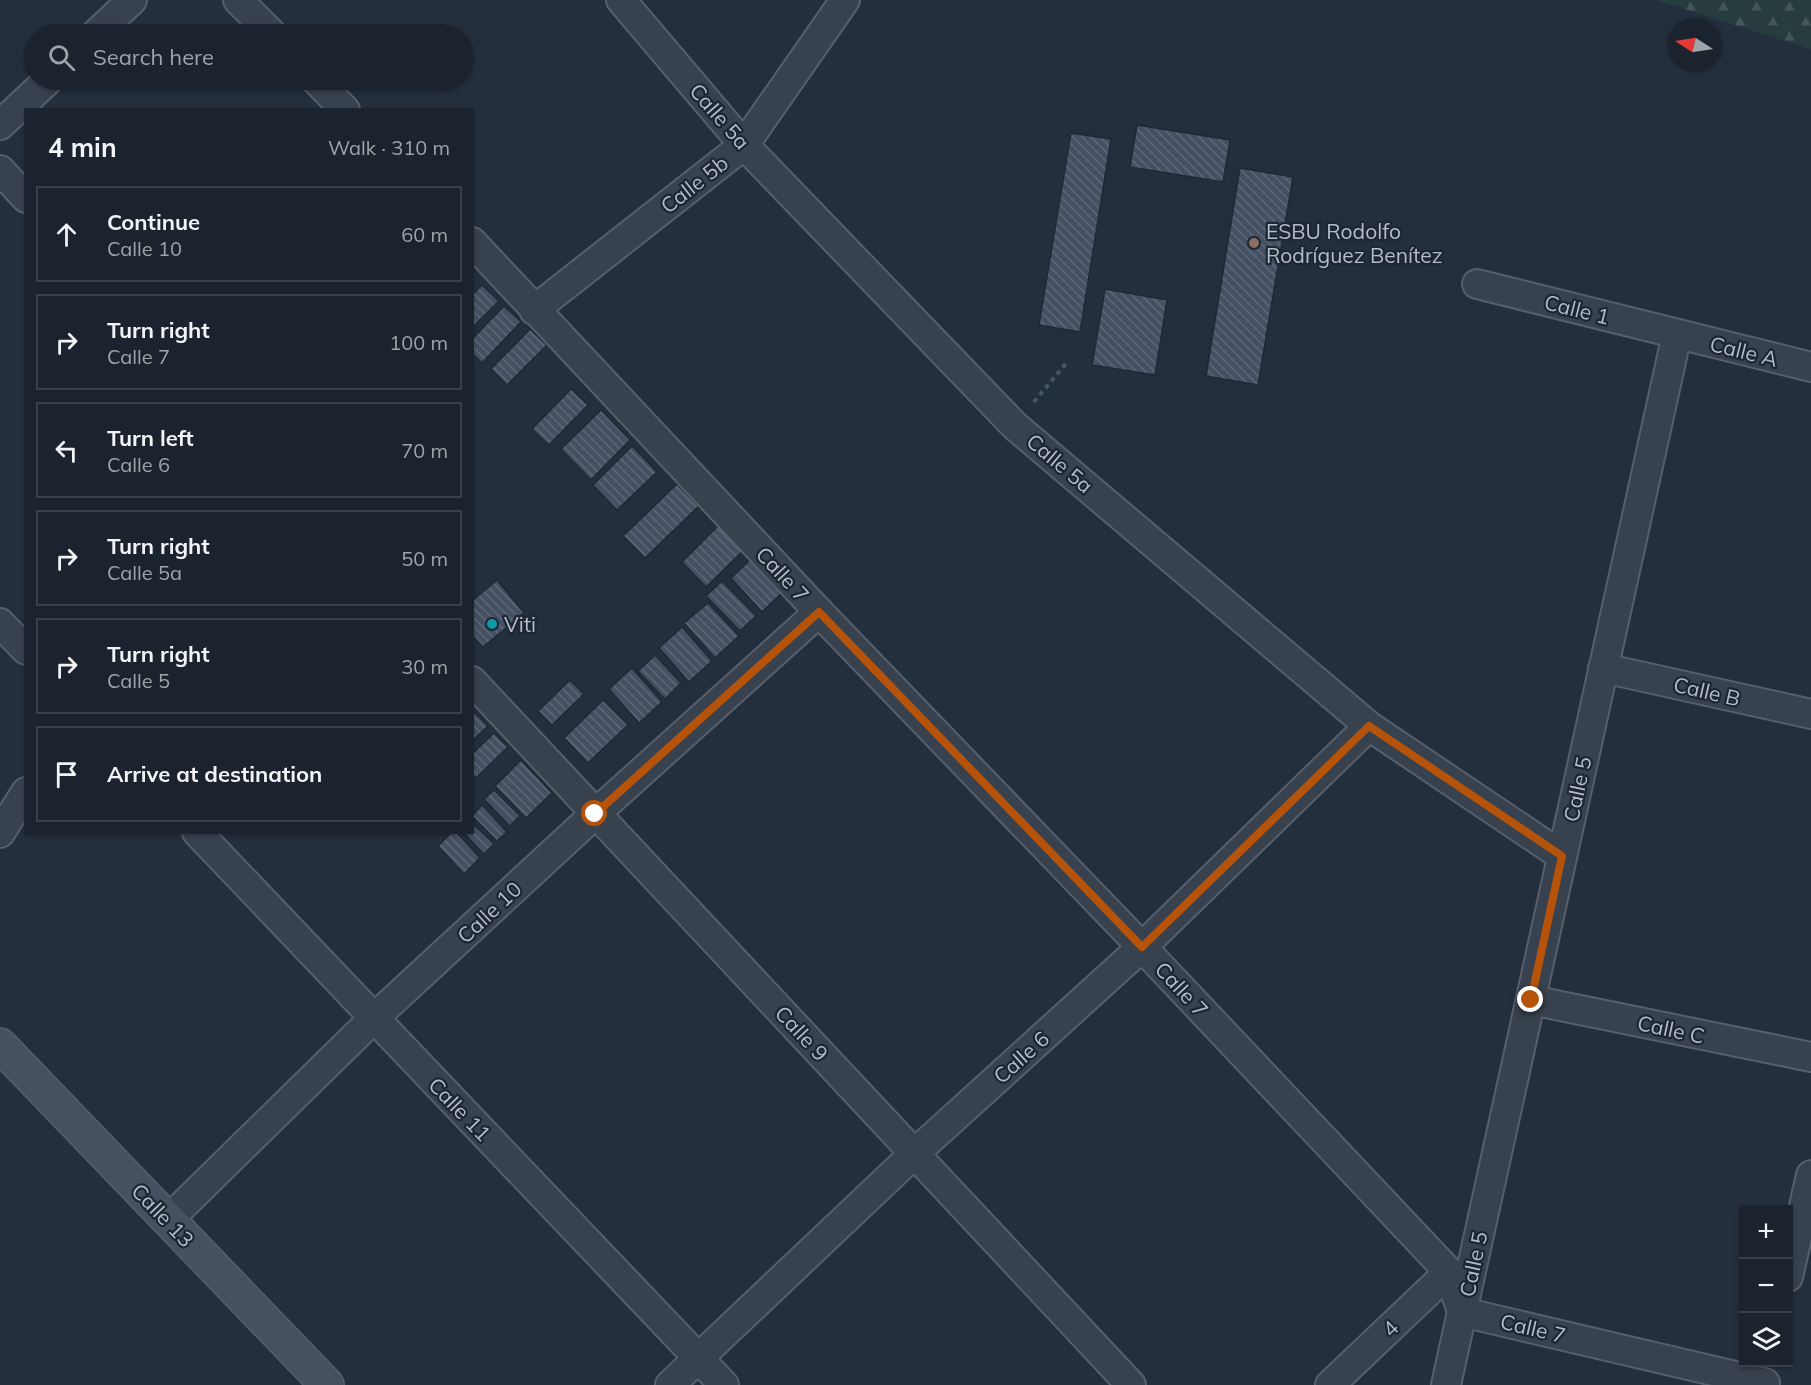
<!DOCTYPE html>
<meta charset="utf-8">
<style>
:root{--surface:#1b232e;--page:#242b36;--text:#f1f3f6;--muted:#a0a4aa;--line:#39404a}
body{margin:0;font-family:Mulish,sans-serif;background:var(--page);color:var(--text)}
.controls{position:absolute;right:18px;bottom:18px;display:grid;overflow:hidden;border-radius:0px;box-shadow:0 2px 4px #0004}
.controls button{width:54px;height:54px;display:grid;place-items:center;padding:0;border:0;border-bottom:2px solid var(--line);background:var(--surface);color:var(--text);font:30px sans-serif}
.compass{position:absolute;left:1667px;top:18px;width:54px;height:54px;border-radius:50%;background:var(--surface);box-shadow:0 2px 4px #0004;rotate:282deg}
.stop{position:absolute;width:18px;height:18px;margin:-14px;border:4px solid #b45309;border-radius:50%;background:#fff}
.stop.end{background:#b45309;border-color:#fff;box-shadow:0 2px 6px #0008}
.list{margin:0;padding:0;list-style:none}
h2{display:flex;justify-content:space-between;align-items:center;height:78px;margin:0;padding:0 24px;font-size:26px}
h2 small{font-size:20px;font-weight:400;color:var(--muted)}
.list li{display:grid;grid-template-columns:39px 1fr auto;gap:18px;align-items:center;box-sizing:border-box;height:96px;margin:0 12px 12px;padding:0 12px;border:2px solid var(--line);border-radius:0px}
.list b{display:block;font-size:22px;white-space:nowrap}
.list p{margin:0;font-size:20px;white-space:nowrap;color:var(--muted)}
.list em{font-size:20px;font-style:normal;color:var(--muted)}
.icon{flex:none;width:33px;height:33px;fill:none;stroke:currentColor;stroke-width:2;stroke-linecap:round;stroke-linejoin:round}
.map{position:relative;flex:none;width:1811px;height:1385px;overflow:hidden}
.search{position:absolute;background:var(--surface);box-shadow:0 2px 4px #0004;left:24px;top:24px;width:450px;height:66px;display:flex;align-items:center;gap:15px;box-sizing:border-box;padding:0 21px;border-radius:33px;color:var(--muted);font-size:22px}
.panel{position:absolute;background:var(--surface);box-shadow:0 2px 4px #0004;left:24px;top:108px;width:450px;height:726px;border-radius:0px}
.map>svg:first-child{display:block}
</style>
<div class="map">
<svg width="1811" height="1385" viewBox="0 0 1811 1385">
<defs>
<pattern id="forest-firs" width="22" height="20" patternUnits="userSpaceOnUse" patternTransform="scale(1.5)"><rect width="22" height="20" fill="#263c3f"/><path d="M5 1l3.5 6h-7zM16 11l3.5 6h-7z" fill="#435659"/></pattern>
<pattern id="building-back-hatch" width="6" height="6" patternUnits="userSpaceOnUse" patternTransform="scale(1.5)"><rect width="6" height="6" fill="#455162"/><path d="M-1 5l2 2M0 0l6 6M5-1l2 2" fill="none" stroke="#5d6877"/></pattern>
</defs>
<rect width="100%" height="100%" fill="#242f3e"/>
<!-- forest -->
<path fill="url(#forest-firs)" d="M1656 0H1811V49Z"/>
<!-- building -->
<g fill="url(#building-back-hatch)" stroke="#1f2835" stroke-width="1.5">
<path d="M1137 125 1230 140 1223 182 1130 167Z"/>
<path d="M1071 133 1111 139 1080 332 1039 325Z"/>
<path d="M1240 168 1293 177 1258 385 1206 376Z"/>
<path d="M482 285 499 301 472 328V295Z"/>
<path d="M1105 289 1167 300 1155 375 1092 365Z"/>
<path d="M504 306 521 322 482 363 472 354V339Z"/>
<path d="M530 329 547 345 507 385 491 369Z"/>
<path d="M571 389 588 405 549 445 532 429Z"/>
<path d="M601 410 630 440 591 480 561 449Z"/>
<path d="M632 446 657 472 617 510 593 485Z"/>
<path d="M677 484 699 506 645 558 623 536Z"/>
<path d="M721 523 746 548 706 587 682 562Z"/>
<path d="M754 556 785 590 762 612 731 578Z"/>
<path d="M497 580 524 613 483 647 472 635V601Z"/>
<path d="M722 581 756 616 740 631 706 596Z"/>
<path d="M708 603 739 636 715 658 684 623Z"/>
<path d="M682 627 712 661 689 682 659 648Z"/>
<path d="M655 655 681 683 665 699 638 671Z"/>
<path d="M632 668 662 702 639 723 609 689Z"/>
<path d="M570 680 584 694 552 725 538 711Z"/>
<path d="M603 700 628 725 588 763 564 738Z"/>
<path d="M474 712 488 726 472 741V714Z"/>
<path d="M494 733 508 747 476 778 472 775V754Z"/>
<path d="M521 760 552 793 526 818 495 786Z"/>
<path d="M494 790 520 816 510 826 484 799Z"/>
<path d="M482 805 507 832 497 841 472 816Z"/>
<path d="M472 823 494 844 484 854 463 832H472Z"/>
<path d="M452 832H456L480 858 464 874 438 846Z"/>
</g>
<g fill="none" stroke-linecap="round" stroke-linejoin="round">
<defs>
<g id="minor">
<path d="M238 0 272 34"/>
<path d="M621 0 744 145 1015 426 1369 726 1562 856"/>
<path d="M96 34 132 0"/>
<path d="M316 80 345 110"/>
<path d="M0 125 48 80"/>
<path d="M0 170 26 198"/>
<path d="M472 242 819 612 1142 947 1449 1272 1462 1312 1765 1383"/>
<path d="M1477 284 1811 367"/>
<path d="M534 310 744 145 845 0"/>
<path d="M0 623 26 650"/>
<path d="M1603 668 1811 714"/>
<path d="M472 681 1131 1385"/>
<path d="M197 832 724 1385"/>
<path d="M0 833 26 792"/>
<path d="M1531 1000 1811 1057"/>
<path d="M168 1220 373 1019 595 814 819 612"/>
<path d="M1788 1277 1811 1175"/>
<path d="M670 1385 915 1153 1142 947 1369 726"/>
<path d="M1330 1385 1449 1272"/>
<path d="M1446 1385 1677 334"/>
</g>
<path id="secondary" d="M0 1045 327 1385"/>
</defs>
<!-- minor casing -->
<use href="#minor" stroke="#565f6c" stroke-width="32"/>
<!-- secondary casing -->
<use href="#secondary" stroke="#565f6c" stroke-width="36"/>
<!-- path -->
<path stroke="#44595c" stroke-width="4" stroke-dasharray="4.5 4.5" stroke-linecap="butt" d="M1034 402 1068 361"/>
<!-- minor -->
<use href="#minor" stroke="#38414e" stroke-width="28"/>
<!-- secondary -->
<use href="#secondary" stroke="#465061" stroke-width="33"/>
</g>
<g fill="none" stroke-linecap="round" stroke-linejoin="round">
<!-- route -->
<path stroke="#b45309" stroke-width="8" d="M595 814 819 612 1142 947 1369 726 1562 856 1531 1000"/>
</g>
<!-- markers -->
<circle fill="#8d6e63" stroke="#1d2633" stroke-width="2" cx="1254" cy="243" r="6"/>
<circle fill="#0f9aa8" stroke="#1d2633" stroke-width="2" cx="492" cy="624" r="6"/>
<g text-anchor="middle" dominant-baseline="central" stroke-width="4.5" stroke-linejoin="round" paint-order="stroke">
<!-- street labels -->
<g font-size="21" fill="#b4bcc9" stroke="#1d2633">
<text transform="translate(720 116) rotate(49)">Calle 5a</text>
<text transform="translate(694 184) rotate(-38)">Calle 5b</text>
<text transform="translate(1577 309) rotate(14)">Calle 1</text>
<text transform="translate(1744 351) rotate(14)">Calle A</text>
<text transform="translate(1060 463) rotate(40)">Calle 5a</text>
<text transform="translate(783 574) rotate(47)">Calle 7</text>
<text transform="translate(1707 691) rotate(13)">Calle B</text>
<text transform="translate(1577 789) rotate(-78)">Calle 5</text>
<text transform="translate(489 912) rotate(-43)">Calle 10</text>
<text transform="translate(1182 989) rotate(47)">Calle 7</text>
<text transform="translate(1671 1029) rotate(12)">Calle C</text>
<text transform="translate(802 1033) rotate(47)">Calle 9</text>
<text transform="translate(1021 1057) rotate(-42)">Calle 6</text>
<text transform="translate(460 1109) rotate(46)">Calle 11</text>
<text transform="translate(163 1215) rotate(46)">Calle 13</text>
<text transform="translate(1473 1264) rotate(-78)">Calle 5</text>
<text transform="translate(1390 1328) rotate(-44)">4</text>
<text transform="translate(1533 1328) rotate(13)">Calle 7</text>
</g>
<!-- poi labels -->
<g font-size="21" fill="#b4bcc9" stroke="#1d2633" text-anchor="start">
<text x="1266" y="231">ESBU Rodolfo<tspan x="1266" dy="24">Rodríguez Benítez</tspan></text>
<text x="504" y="624">Viti</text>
</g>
</g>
</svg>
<div class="controls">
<button>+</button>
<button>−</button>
<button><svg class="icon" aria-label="layers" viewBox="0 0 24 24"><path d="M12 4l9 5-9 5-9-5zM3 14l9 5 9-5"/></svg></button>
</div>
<svg class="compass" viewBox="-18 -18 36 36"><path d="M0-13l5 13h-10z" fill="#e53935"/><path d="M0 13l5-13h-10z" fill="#a0a4aa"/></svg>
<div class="stop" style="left:595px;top:814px"></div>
<div class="stop end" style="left:1531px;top:1000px"></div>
<div class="search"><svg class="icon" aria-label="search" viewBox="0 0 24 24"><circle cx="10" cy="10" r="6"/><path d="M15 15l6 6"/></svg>Search here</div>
<section class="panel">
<h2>4 min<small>Walk · 310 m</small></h2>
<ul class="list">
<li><svg class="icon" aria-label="ahead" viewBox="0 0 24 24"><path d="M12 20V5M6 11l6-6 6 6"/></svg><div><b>Continue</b><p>Calle 10</p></div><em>60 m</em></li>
<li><svg class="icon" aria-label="right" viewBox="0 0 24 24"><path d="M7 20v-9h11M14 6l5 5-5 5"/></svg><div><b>Turn right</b><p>Calle 7</p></div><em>100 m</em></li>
<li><svg class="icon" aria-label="left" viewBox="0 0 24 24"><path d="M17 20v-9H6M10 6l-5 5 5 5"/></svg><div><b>Turn left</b><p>Calle 6</p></div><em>70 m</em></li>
<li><svg class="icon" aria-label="right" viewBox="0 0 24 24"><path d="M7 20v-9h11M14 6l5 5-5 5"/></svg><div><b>Turn right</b><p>Calle 5a</p></div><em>50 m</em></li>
<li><svg class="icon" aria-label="right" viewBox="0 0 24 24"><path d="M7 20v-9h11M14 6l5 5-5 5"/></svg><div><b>Turn right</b><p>Calle 5</p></div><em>30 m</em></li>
<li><svg class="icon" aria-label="arrive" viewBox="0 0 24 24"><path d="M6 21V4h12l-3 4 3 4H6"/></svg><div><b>Arrive at destination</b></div></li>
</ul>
</section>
</div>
